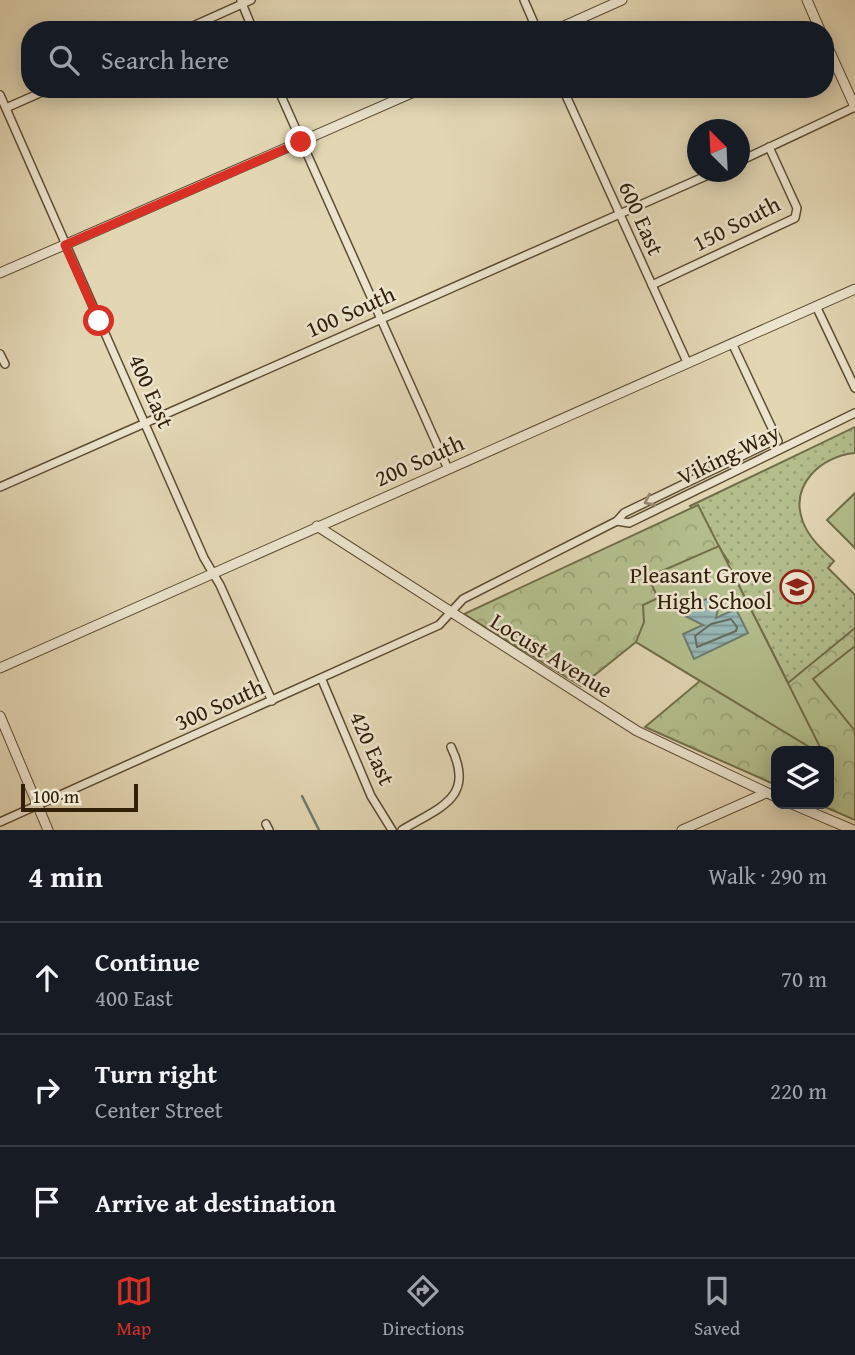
<!DOCTYPE html>
<meta charset="utf-8">
<style>
:root{--surface:#171b24;--page:#20242c;--text:#f1f3f6;--muted:#9ea1a6;--line:#363941;--accent:#d93025}
body{margin:0;font-family:"Gentium Book Plus",serif;background:var(--page);color:var(--text)}
.controls{position:absolute;right:21px;bottom:21px;display:grid;overflow:hidden;border-radius:14px;box-shadow:0 4px 18px #0003}
.controls button{width:63px;height:63px;display:grid;place-items:center;padding:0;border:0;border-bottom:2px solid var(--line);background:var(--surface);color:var(--text);font:35px sans-serif}
.compass{position:absolute;left:687px;top:119px;width:63px;height:63px;border-radius:50%;background:var(--surface);box-shadow:0 4px 18px #0003;rotate:336deg}
.scale{position:absolute;left:21px;bottom:18px;width:117px;box-sizing:border-box;padding-left:7px;border:4px solid #321f08;border-top:0;font-size:19px;line-height:24px;white-space:nowrap;color:#321f08;-webkit-text-stroke:5px #ece4ce;paint-order:stroke}
.stop{position:absolute;width:21px;height:21px;margin:-16px;border:5px solid #d93025;border-radius:50%;background:#fff}
.stop.end{background:#d93025;border-color:#fff;box-shadow:0 2px 7px #0008}
.list{margin:0;padding:0;list-style:none}
h2{display:flex;justify-content:space-between;align-items:center;height:91px;margin:0;padding:0 28px;font-size:30px}
h2 small{font-size:23px;font-weight:400;color:var(--muted)}
.list li{display:grid;grid-template-columns:46px 1fr auto;gap:21px;align-items:center;box-sizing:border-box;height:112px;padding:0 28px;border-top:2px solid var(--line)}
.list b{display:block;font-size:26px;white-space:nowrap}
.list p{margin:0;font-size:23px;white-space:nowrap;color:var(--muted)}
.list em{font-size:23px;font-style:normal;color:var(--muted)}
.icon{flex:none;width:38px;height:38px;fill:none;stroke:currentColor;stroke-width:2;stroke-linecap:round;stroke-linejoin:round}
.map{position:relative;flex:none;width:855px;height:830px;overflow:hidden}
.search{position:absolute;background:var(--surface);box-shadow:0 4px 18px #0003;left:21px;right:21px;top:21px;height:77px;display:flex;align-items:center;gap:18px;box-sizing:border-box;padding:0 24px;border-radius:28px;color:var(--muted);font-size:26px}
.sheet{height:427px;background:var(--surface)}
nav{display:flex;justify-content:space-around;align-items:center;box-sizing:border-box;height:98px;border-top:2px solid var(--line);background:var(--surface);font-size:19px;color:var(--muted)}
nav a{display:grid;justify-items:center;gap:4px}
nav .on{color:var(--accent)}
.map>svg:first-child{display:block}
</style>
<div class="map">
<svg width="855" height="830" viewBox="0 0 855 830">
<defs>
<pattern id="grass-dots" width="8" height="8" patternUnits="userSpaceOnUse" patternTransform="scale(1.75)"><rect width="8" height="8" fill="#b3be8c"/><path d="M2 2h.1M6 6h.1" fill="none" stroke="#9aa377" stroke-width="1.8" stroke-linecap="round"/></pattern>
<pattern id="park-crowns" width="20" height="18" patternUnits="userSpaceOnUse" patternTransform="scale(1.75)"><rect width="20" height="18" fill="#b3be8c"/><path d="M2 6a3 3 0 1 1 6 0M12 15a3 3 0 1 1 6 0" fill="none" stroke="#9aa377"/></pattern>
<pattern id="water-rules" width="6" height="5" patternUnits="userSpaceOnUse" patternTransform="scale(1.75)"><rect width="6" height="5" fill="#97b7b5"/><path d="M0 2.5h6" fill="none" stroke="#7c9491"/></pattern>
</defs>
<rect width="100%" height="100%" fill="#e2d6b3"/>
<filter id="stains"><feTurbulence type="fractalNoise" baseFrequency=".00286" numOctaves="4"/><feColorMatrix values="0 0 0 0 .2 0 0 0 0 .09 0 0 0 0 .02 0 0 0 .5 -.17"/></filter>
<radialGradient id="worn" r=".72"><stop offset=".6" stop-color="#630" stop-opacity="0"/><stop offset="1" stop-color="#630" stop-opacity=".3"/></radialGradient>
<!-- grass -->
<path fill="url(#grass-dots)" stroke="#726e4a" stroke-width="2" d="M855 427V453C821 456 789 485 803 522 809 538 822 549 834 561L828 568 855 595V731L829 804V751H782L723 565 729 562 690 506Z"/>
<!-- park -->
<path fill="url(#park-crowns)" stroke="#726e4a" stroke-width="2" d="M698 505 788 683 855 628V820L818 804H829V751H776V785L645 727 700 681 636 642 581 686 464 614Z"/>
<!-- pitch -->
<g fill="#b3be8c" stroke="#726e4a" stroke-width="2">
<path d="M855 493V548L827 520Z"/>
<path d="M719 546 820 747 816 751 636 642 644 622 643 605 658 598 648 577Z"/>
<path d="M855 646V731L813 679Z"/>
</g>
<!-- water -->
<path fill="url(#water-rules)" stroke="#6f7a70" stroke-width="2" d="M712 597 720 599 716 618 736 609 748 633 694 659 683 634 703 625 685 616 695 603Z"/>
<g fill="none" stroke-linecap="round" stroke-linejoin="round">
<!-- shore -->
<path stroke="#646b5e" stroke-width="2" d="M731 619 737 627 736 631 697 647 695 636 711 624Z"/>
<!-- stream -->
<path stroke="#6f7a70" stroke-width="2.5" d="M302 796 319 830"/>
<defs>
<g id="minor">
<path d="M524 0 537 30"/>
<path d="M241 1 253 30"/>
<path d="M184 30 251 0"/>
<path d="M278 89 448 469"/>
<path d="M563 89 687 362"/>
<path d="M0 95 204 558 220 585 272 701"/>
<path d="M6 108 49 89"/>
<path d="M740 161 855 107"/>
<path d="M652 285 795 218 797 208 769 147"/>
<path d="M816 306 855 388"/>
<path d="M732 343 778 441"/>
<path d="M0 354 5 364"/>
<path d="M0 487 715 172"/>
<path d="M617 521 629 523 855 413"/>
<path d="M322 680 371 796 392 830"/>
<path d="M0 822 439 625 463 599 617 521 624 513 777 439"/>
<path d="M266 824 269 830"/>
<path d="M402 830C440 807 476 798 451 747"/>
</g>
<g id="tertiary">
<path d="M807 0 820 30"/>
<path d="M555 30 622 0"/>
<path d="M825 41 855 107"/>
<path d="M0 273 421 89"/>
<path d="M317 526 637 731 776 797"/>
<path d="M0 668 855 289"/>
<path d="M0 716 48 830"/>
<path d="M792 804 853 830"/>
<path d="M682 830 766 793"/>
</g>
</defs>
<!-- minor casing -->
<use href="#minor" stroke="#5e4d33" stroke-width="10"/>
<!-- tertiary casing -->
<use href="#tertiary" stroke="#5e4d33" stroke-width="11"/>
<!-- minor -->
<use href="#minor" stroke="#ece4ce" stroke-width="7"/>
<!-- tertiary -->
<use href="#tertiary" stroke="#ece4ce" stroke-width="9"/>
</g>
<!-- one-way arrows -->
<defs><path id="oneway-chevron" d="M-2-3.5L2.5 0L-2 3.5" fill="none" stroke-width="1.6" stroke-linecap="round" stroke-linejoin="round" transform="scale(1.75)"/></defs>
<use stroke="#988b75" href="#oneway-chevron" transform="translate(649 501) rotate(154)"/>
<g fill="none" stroke-linecap="round" stroke-linejoin="round">
<!-- route -->
<path stroke="#d93025" stroke-width="9" d="M99 321 65 245 301 142"/>
</g>
<!-- icons -->
<defs>
<symbol id="school-ring" viewBox="-11 -11 22 22"><circle r="9.5" fill="#ece4ce" stroke="#8f2418" stroke-width="1.5"/><path d="M0-5L7-2L0 1L-7-2ZM-4 1L0 2.5L4 1V4Q0 6-4 4Z" fill="#8f2418"/></symbol>
</defs>
<g fill-rule="evenodd">
<use href="#school-ring" x="778" y="568" width="38" height="38"/>
</g>
<g text-anchor="middle" dominant-baseline="central" stroke-width="5" stroke-linejoin="round" paint-order="stroke">
<!-- street labels -->
<g font-size="23" fill="#321f08" stroke="#ece4ce">
<text transform="translate(642 218) rotate(66)">600 East</text>
<text transform="translate(736 223) rotate(-27)">150 South</text>
<text transform="translate(350 311) rotate(-24)">100 South</text>
<text transform="translate(152 391) rotate(66)">400 East</text>
<text transform="translate(728 454) rotate(-26)">Viking Way</text>
<text transform="translate(419 460) rotate(-24)">200 South</text>
<text transform="translate(552 655) rotate(32)">Locust Avenue</text>
<text transform="translate(219 704) rotate(-24)">300 South</text>
<text transform="translate(373 748) rotate(66)">420 East</text>
</g>
<!-- poi labels -->
<g font-size="23" fill="#321f08" stroke="#ece4ce" text-anchor="end">
<text x="772" y="574">Pleasant Grove<tspan x="772" dy="26">High School</tspan></text>
</g>
</g>
<rect width="100%" height="100%" filter="url(#stains)"/>
<rect width="100%" height="100%" fill="url(#worn)"/>
</svg>
<div class="controls">
<button><svg class="icon" aria-label="layers" viewBox="0 0 24 24"><path d="M12 4l9 5-9 5-9-5zM3 14l9 5 9-5"/></svg></button>
</div>
<svg class="compass" viewBox="-18 -18 36 36"><path d="M0-13l5 13h-10z" fill="#e53935"/><path d="M0 13l5-13h-10z" fill="#9ea1a6"/></svg>
<div class="scale">100 m</div>
<div class="stop" style="left:99px;top:321px"></div>
<div class="stop end" style="left:301px;top:142px"></div>
<div class="search"><svg class="icon" aria-label="search" viewBox="0 0 24 24"><circle cx="10" cy="10" r="6"/><path d="M15 15l6 6"/></svg>Search here</div>
</div>
<section class="sheet">
<h2>4 min<small>Walk · 290 m</small></h2>
<ul class="list">
<li><svg class="icon" aria-label="ahead" viewBox="0 0 24 24"><path d="M12 20V5M6 11l6-6 6 6"/></svg><div><b>Continue</b><p>400 East</p></div><em>70 m</em></li>
<li><svg class="icon" aria-label="right" viewBox="0 0 24 24"><path d="M7 20v-9h11M14 6l5 5-5 5"/></svg><div><b>Turn right</b><p>Center Street</p></div><em>220 m</em></li>
<li><svg class="icon" aria-label="arrive" viewBox="0 0 24 24"><path d="M6 21V4h12l-3 4 3 4H6"/></svg><div><b>Arrive at destination</b></div></li>
</ul>
</section>
<nav>
<a class="on"><svg class="icon" aria-label="map" viewBox="0 0 24 24"><path d="M3 6l6-2 6 2 6-2v14l-6 2-6-2-6 2zM9 4v14M15 6v14"/></svg>Map</a>
<a><svg class="icon" aria-label="directions" viewBox="0 0 24 24"><path d="M12 3l9 9-9 9-9-9zM9 14v-3h6M13 9l2 2-2 2"/></svg>Directions</a>
<a><svg class="icon" aria-label="saved" viewBox="0 0 24 24"><path d="M7 4h10v16l-5-4-5 4z"/></svg>Saved</a>
</nav>
